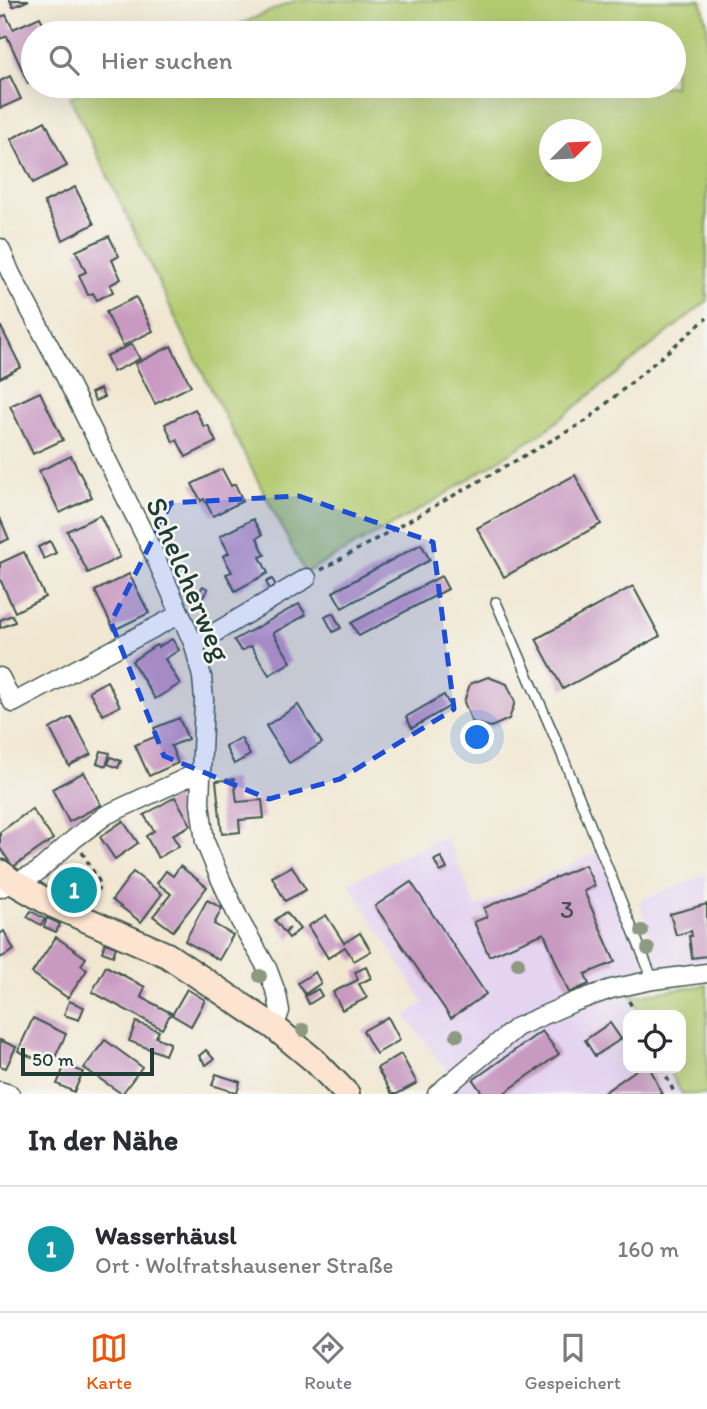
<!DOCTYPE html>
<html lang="de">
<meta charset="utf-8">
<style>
:root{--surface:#fff;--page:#f2f2f3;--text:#2b2b33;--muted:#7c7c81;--line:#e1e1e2;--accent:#ea580c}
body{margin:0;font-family:Itim,sans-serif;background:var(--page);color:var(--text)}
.controls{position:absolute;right:21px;bottom:21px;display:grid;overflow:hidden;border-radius:14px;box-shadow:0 7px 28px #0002}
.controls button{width:63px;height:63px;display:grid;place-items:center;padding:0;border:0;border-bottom:2px solid var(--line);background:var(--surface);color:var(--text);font:35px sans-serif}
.compass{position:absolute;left:539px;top:119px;width:63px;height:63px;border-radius:50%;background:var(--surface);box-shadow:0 7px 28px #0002;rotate:66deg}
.scale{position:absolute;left:21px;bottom:18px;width:133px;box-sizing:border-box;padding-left:7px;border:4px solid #1f3d34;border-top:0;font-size:19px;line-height:24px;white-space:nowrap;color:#1f3d34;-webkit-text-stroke:5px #f6f6f2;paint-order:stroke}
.you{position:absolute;left:478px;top:738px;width:24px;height:24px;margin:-18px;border:5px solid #fff;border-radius:50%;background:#1a73e8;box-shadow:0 0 0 10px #1a73e833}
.badge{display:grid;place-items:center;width:46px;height:46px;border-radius:50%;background:var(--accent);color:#fff;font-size:23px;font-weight:700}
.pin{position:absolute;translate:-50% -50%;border:4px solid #fff;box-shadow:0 2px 7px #0006}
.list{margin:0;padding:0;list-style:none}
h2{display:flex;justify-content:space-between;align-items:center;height:91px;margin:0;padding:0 28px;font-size:30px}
h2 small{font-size:23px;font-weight:400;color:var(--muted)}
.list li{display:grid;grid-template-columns:46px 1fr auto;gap:21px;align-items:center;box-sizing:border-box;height:126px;padding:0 28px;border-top:2px solid var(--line)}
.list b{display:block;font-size:26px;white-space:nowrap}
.list p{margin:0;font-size:23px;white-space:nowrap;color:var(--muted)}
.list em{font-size:23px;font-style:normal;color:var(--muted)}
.icon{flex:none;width:38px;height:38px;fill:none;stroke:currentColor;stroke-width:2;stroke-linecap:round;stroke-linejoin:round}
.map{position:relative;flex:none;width:707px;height:1094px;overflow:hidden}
.search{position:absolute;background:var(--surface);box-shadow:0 7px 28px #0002;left:21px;right:21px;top:21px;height:77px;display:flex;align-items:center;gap:18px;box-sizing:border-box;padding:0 24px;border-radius:38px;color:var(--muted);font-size:26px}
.sheet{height:217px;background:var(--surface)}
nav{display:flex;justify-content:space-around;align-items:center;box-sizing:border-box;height:98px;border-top:2px solid var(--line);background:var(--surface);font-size:19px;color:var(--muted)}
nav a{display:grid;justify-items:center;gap:4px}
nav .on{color:var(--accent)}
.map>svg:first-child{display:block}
</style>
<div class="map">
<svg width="707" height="1094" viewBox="0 0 707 1094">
<rect width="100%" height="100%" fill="#f6f6f2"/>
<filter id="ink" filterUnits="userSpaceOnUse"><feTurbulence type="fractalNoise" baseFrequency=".0143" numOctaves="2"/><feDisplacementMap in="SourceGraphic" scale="14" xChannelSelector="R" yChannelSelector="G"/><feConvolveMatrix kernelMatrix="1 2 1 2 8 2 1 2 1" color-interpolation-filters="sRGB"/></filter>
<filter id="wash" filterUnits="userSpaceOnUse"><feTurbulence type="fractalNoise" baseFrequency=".00686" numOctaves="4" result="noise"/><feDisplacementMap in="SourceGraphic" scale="28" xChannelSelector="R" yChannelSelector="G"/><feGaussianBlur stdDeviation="1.57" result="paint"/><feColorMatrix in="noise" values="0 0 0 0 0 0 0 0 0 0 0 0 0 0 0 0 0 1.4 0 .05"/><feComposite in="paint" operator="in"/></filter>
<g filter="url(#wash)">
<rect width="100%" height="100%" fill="#f1e7d1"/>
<!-- built -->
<g fill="#e4d3f1">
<path d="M446 835 476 907 599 852 650 978 626 983 642 1015H628V1068H668L682 1094H450L459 1086 405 1016 424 1003 349 883Z"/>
<path d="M707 874V961L657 967 640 900Z"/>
</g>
<!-- green -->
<g fill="#b2ca6f" stroke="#688452" stroke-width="2" fill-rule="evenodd">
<path d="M296 0H701L707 24V301L545 431 423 508 305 573 186 340 70 97 96 86H674V33H219ZM550 130H592V172H550Z"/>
<path d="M707 985V1094H682L668 1068H681V1015H642L632 996Z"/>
</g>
<g id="blocks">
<!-- building -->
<g fill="#c899c1">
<path d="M10 0H29L13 7Z"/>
<path d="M6 15 13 29 40 17 48 33H33V81L28 83 7 36 0 39V17Z"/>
<path d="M10 76 21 99 1 108 0 105V81Z"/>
<path d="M45 121 67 166 33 183 11 139Z"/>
<path d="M75 187 94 224 63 240 44 202Z"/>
<path d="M109 236 119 256 112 260 121 279 110 285 113 292 97 300 93 293 88 295 79 275 86 272 76 251Z"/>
<path d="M136 297 153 331 123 346 106 312Z"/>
<path d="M0 325 21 367 0 378Z"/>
<path d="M132 344 140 359 113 372 106 356Z"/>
<path d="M171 346 191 386 155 404 135 364Z"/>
<path d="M100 389 104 397 95 401 91 393Z"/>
<path d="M40 392 63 440 33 454 10 406Z"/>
<path d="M195 409 204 427 208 425 216 442 186 457 177 440 173 442 165 424Z"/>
<path d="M71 456 92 497 60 513 39 471Z"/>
<path d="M222 469 231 486 235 484 243 501 213 516 204 499 201 501 192 484Z"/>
<path d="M575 475 601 524 504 577 477 528Z"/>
<path d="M100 515 120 557 88 573 67 531Z"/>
<path d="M0 518 9 539 0 543Z"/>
<path d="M253 519 262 535 257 538 265 555 260 557 268 573 235 591 226 574 232 572 223 556 229 553 220 536Z"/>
<path d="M50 541 56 553 44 559 38 547Z"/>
<path d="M421 544 430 560 342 608 333 592Z"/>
<path d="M24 552 45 597 15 612 0 579V563Z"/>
<path d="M129 574 149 613 114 630 95 591Z"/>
<path d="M441 576 448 589 359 636 351 623Z"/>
<path d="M272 579 277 587 271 591 266 582Z"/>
<path d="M203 586 208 589 203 597 198 594Z"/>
<path d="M633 586 660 636 563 689 536 639Z"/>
<path d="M299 604 306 615 273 633 291 662 269 675 251 646 241 651 234 640Z"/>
<path d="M333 613 341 628 333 632 325 617Z"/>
<path d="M12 615 15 622 0 628V620Z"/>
<path d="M172 639 179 650 165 659 180 684 155 699 132 661 156 645 158 647Z"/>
<path d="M488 677 507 684 515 702 509 719 491 727 472 722 464 702 470 684Z"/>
<path d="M107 681 120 706 103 715 89 691Z"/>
<path d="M444 695 450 706 412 728 406 717Z"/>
<path d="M298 705 322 743 289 763 266 726Z"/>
<path d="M71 717 91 754 69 766 50 729Z"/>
<path d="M179 718 188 739 171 746 178 763 149 776 135 745 157 736 154 728Z"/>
<path d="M241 738 250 755 234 764 225 746Z"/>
<path d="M101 751 110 753 106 766 97 763Z"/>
<path d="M111 757 121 761 118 768 108 764Z"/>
<path d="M84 772 101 805 69 822 52 789Z"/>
<path d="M234 779 237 802 262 800 264 818 239 820 240 832 222 834 216 781Z"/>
<path d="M175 797 191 825 172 835 179 846 158 858 146 836 154 831 144 815Z"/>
<path d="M32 809 53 839 13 867 0 848V832Z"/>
<path d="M123 821 138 843 115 859 100 837Z"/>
<path d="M441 857 447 869 440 872 434 860Z"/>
<path d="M585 865 595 886 584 891 615 962 585 974 589 984 569 993 544 933 489 956 474 922 487 917 484 908Z"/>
<path d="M180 866 207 887 173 931 153 916 171 894 157 883 166 871 173 876Z"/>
<path d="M292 866 306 890 285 901 272 877Z"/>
<path d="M69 870 76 881 87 873 93 883 70 898 58 877Z"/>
<path d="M133 872 162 894 141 922 112 900Z"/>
<path d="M411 882 486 994 451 1018 375 906Z"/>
<path d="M207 900 222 908 214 924 233 935 219 960 185 941Z"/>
<path d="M707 904V956L692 958 689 936H692L691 931 676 935 670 914Z"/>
<path d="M31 911 45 919 41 925 27 917Z"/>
<path d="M286 912 300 929 289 938 285 933 290 928 284 932 275 920Z"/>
<path d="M326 915 344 943 360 933 371 951 354 961 345 947 328 958 308 926Z"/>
<path d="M47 918 60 924 56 932 44 927Z"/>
<path d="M4 931 14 950 0 958V934Z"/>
<path d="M56 937 86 958 81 965 87 970 68 998 32 973Z"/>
<path d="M105 943 116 947 113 956 102 952Z"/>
<path d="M106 966 145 987 141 997 171 1013 162 1029 92 992Z"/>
<path d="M366 967 371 978 359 984 367 998 342 1010 333 992 358 980 355 972Z"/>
<path d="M315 972 321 983 305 994 298 983Z"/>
<path d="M187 989 205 1000 191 1026 172 1015Z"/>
<path d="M318 989 322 996 309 1004 305 996Z"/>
<path d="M69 1001 84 1007 79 1020 64 1015Z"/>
<path d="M388 1017 400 1040 376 1054 363 1031Z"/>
<path d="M33 1018 66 1034 51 1066 18 1051Z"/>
<path d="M136 1022 159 1031 156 1037 170 1043 165 1055 129 1041Z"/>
<path d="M610 1023 621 1039 595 1056 585 1040Z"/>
<path d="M542 1031 559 1054 503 1094H483L473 1080Z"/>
<path d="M0 1040 16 1047 6 1068 0 1066Z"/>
<path d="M105 1040 142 1067 122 1094 84 1068Z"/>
<path d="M206 1050 214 1059 206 1065 199 1056Z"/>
<path d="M401 1054 417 1083 397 1094H392L377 1068Z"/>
<path d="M65 1065 83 1072 74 1092 57 1084Z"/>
<path d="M639 1068H650L662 1094H602Z"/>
<path d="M216 1074 240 1082 237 1093 212 1085Z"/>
</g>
</g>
</g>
<g filter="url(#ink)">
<use href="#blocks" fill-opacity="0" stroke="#3e564c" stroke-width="2"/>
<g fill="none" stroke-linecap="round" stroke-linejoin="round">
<defs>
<path id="lane" d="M496 602 556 740 653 980"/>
<g id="street">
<path d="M0 248 11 274 59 364 153 552 194 645 202 677 204 700 200 803 205 842 220 878 240 921 267 968 277 995 280 1011 274 1027"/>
<path d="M194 645 307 578"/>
<path d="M0 677 13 703 180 614"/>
<path d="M0 888 36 873 74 839 106 815 201 771"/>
<path d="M0 1091 10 1094"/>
<path d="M437 1094 517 1027 574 1002 611 989 653 980 707 973"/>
</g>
<path id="secondary" d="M0 872 13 882 53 905 167 955 274 1027 315 1061 347 1094"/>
</defs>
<!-- lane casing -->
<use href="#lane" stroke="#3e564c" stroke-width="12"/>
<!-- street casing -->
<use href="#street" stroke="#3e564c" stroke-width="21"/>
<!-- secondary casing -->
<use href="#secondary" stroke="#3e564c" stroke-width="28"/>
<!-- path -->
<g stroke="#3e564c" stroke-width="3.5" stroke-dasharray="5 5" stroke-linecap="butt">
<path d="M321 570 586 421 707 318"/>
<path d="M82 852 100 883 94 901"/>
<path d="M629 1001 636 1015"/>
<path d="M662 1068 675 1094"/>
</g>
<!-- lane -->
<use href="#lane" stroke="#fff" stroke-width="9"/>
<!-- street -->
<use href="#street" stroke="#fff" stroke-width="18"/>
<!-- secondary -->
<use href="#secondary" stroke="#fde4d1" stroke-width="24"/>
</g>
<!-- trees -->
<g fill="#8d9981">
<circle cx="642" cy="931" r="7"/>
<circle cx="648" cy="949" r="7"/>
<circle cx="518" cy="963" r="7"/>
<circle cx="260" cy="976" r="7"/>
<circle cx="303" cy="1030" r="7"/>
<circle cx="457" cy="1035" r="7"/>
</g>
</g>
<!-- marked area -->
<path fill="#1d4ed8" fill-opacity="0.2" stroke="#1d4ed8" stroke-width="5" stroke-dasharray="14 9" stroke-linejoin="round" d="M299 496 433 542 454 709 340 779 269 799 164 756 111 622 171 503Z"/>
<g text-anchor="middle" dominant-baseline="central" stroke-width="5" stroke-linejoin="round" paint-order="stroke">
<!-- number labels -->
<g font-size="26" fill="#495457">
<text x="567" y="909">3</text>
</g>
<!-- street labels -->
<g font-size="30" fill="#1f3d34" stroke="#f6f6f2">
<text transform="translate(189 579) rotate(67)">Schelcherweg</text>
</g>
</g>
</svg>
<div class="controls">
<button><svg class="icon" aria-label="locate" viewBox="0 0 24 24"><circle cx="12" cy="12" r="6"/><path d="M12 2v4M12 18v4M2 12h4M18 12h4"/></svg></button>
</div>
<svg class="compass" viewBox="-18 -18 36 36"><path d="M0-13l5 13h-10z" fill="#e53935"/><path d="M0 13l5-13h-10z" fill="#7c7c81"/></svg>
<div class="scale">50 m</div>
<div class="you"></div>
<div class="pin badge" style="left:74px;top:890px;background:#0f9aa8">1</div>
<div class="search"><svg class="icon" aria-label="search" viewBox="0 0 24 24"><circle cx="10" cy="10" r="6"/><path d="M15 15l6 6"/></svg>Hier suchen</div>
</div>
<section class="sheet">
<h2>In der Nähe<small></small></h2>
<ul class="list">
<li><span class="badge" style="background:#0f9aa8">1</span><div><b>Wasserhäusl</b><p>Ort · Wolfratshausener Straße</p></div><em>160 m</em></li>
</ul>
</section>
<nav>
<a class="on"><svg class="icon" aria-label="map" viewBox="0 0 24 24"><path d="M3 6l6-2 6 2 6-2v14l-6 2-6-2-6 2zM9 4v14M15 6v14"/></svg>Karte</a>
<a><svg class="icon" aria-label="directions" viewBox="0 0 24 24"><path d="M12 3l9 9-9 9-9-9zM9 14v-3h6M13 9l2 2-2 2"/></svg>Route</a>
<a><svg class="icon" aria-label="saved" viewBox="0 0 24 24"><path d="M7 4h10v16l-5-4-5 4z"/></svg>Gespeichert</a>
</nav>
